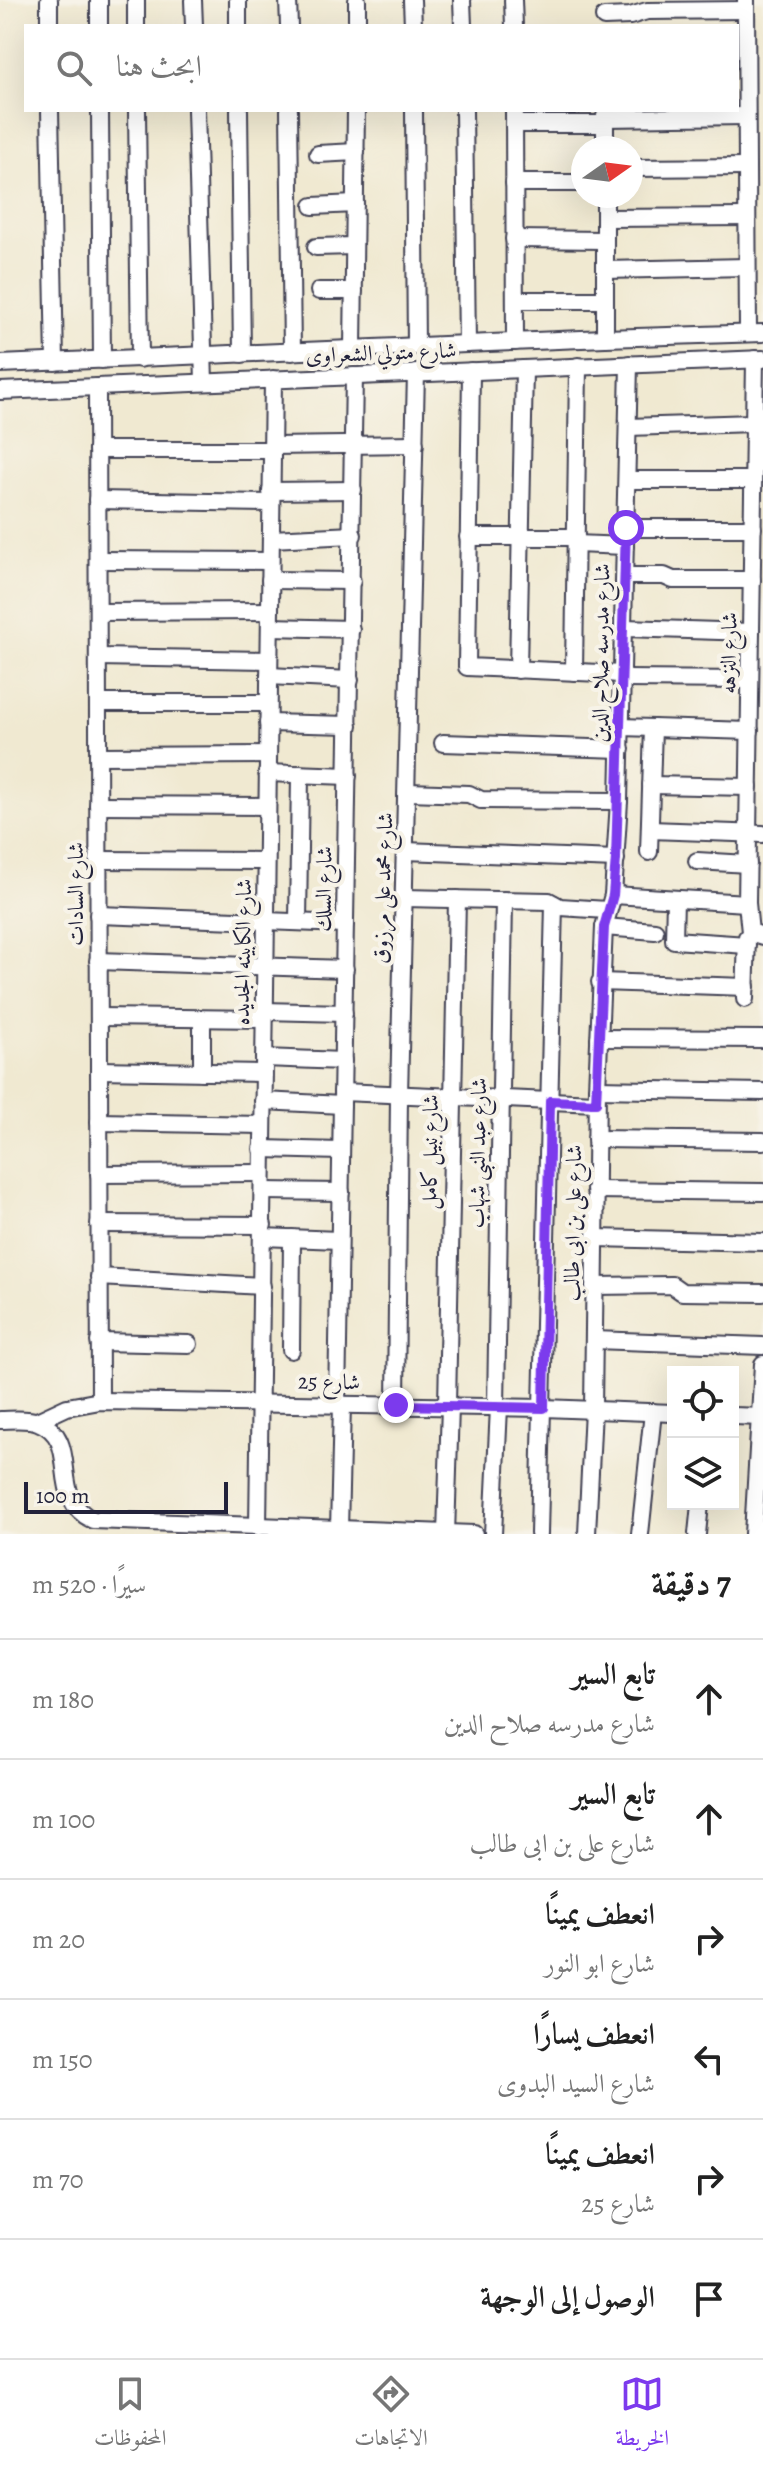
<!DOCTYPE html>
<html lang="ar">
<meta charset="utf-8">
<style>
:root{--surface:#fff;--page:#f6f6f6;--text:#222;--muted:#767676;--line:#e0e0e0;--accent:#7c3aed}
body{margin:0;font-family:Alegreya,Amiri,serif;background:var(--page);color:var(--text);direction:rtl}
.controls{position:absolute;right:24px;bottom:24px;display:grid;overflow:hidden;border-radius:0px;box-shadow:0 8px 32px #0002}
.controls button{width:72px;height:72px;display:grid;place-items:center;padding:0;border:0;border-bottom:2px solid var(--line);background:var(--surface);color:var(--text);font:40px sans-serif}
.compass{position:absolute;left:571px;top:136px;width:72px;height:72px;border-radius:50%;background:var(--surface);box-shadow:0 8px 32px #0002;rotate:76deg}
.scale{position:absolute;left:24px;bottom:20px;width:204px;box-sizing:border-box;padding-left:8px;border:4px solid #22223b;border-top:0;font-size:22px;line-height:28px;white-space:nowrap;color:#22223b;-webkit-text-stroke:6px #f7f3e8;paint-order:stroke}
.stop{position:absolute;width:24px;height:24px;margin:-18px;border:6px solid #7c3aed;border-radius:50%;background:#fff}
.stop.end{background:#7c3aed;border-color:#fff;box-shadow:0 2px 8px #0008}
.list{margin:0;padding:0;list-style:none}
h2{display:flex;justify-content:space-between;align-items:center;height:104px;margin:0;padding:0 32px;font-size:34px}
h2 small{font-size:26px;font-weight:400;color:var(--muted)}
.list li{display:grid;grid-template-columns:52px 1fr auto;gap:24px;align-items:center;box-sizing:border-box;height:120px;padding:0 32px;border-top:2px solid var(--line)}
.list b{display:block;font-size:30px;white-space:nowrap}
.list p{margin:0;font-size:26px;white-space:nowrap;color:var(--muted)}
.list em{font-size:26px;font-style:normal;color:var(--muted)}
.icon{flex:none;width:44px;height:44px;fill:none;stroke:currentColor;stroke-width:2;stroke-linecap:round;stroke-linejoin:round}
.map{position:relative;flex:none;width:763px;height:1534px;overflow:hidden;direction:ltr}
.search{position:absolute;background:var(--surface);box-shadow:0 8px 32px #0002;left:24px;right:24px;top:24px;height:88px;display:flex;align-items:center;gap:20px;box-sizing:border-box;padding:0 28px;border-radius:0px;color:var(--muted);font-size:30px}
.sheet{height:824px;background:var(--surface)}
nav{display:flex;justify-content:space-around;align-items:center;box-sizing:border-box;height:112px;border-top:2px solid var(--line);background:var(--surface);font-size:22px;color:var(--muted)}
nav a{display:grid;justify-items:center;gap:4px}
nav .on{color:var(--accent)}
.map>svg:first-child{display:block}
</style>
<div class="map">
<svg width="763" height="1534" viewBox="0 0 763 1534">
<rect width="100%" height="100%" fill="#f7f3e8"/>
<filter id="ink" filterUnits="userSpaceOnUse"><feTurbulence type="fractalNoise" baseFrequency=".0125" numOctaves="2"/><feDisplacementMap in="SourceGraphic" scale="16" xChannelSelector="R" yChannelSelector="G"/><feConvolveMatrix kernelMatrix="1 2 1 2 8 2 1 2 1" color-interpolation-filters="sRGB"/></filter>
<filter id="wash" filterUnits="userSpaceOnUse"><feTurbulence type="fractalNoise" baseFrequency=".006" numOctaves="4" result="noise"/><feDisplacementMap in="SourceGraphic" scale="32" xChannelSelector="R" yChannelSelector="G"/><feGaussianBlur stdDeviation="1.8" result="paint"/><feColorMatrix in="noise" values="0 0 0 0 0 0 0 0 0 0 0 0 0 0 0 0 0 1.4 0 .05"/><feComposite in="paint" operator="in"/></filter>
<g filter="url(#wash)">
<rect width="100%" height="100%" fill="#f0e9d1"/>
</g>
<g filter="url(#ink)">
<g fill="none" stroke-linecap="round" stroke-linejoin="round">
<defs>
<g id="minor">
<path d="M49 0V26"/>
<path d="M99 0V26"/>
<path d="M136 0V26"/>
<path d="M193 0 194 26"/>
<path d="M238 0V26"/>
<path d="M288 0 289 26"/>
<path d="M412 0 413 26"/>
<path d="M462 0 463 26"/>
<path d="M513 0 514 26"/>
<path d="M746 0 748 333"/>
<path d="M604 17 630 16 647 11 746 10"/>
<path d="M357 26V0"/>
<path d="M50 110 55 362"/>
<path d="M100 110 102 360"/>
<path d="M137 110 140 359"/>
<path d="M196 110 204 382"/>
<path d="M239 110 242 354"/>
<path d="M289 110 292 352"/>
<path d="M414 110 416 346"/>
<path d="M464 110 467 344"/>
<path d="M514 110 515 342"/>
<path d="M605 116V148"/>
<path d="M605 118 746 116"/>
<path d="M514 124H605"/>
<path d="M318 154 356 152"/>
<path d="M631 168 747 167"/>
<path d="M514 183H583"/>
<path d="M605 196V338"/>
<path d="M313 206 355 204"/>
<path d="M605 218 747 217"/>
<path d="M514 239 605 240"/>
<path d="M316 247 354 246"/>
<path d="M605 270 747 267"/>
<path d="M319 291H354"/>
<path d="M515 300H605"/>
<path d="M353 349 356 110"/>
<path d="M755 359 747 903 750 932 763 936"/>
<path d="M0 364 605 338 763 333"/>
<path d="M471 371 467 667 623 674"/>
<path d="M97 387 100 1401"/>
<path d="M0 391 763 359"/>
<path d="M628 427 754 423"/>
<path d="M272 446 415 444"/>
<path d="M97 450H272"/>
<path d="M627 480H753"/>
<path d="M271 491 353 490"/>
<path d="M97 500 271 503"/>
<path d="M626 528H753"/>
<path d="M468 537H576"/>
<path d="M271 539 353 535"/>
<path d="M576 544 625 546"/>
<path d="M98 560 270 561"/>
<path d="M625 576H664L673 580H752"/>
<path d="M270 580 352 581"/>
<path d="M98 612 270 611"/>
<path d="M270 627 351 629"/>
<path d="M624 628 751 632"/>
<path d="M98 657 269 660"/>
<path d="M518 670 524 369"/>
<path d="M574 672 578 366"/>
<path d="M269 676 350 680"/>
<path d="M623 679 750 680"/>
<path d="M98 703H268"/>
<path d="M268 723 349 725"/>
<path d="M621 727 750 731"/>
<path d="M443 743 621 749"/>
<path d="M98 756 268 755"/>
<path d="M267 773 348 776"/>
<path d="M651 785 749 787"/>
<path d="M408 792 469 794 481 800 619 801"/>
<path d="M98 805 267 806"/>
<path d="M650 830 763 834"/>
<path d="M405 851 616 859"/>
<path d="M649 852 653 728"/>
<path d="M98 860 266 861"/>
<path d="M697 861 748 864"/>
<path d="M613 895 747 903"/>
<path d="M404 898 549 901 560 907 607 910"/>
<path d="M675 899 674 940 747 945"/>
<path d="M98 915 345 924"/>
<path d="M298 922 300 774"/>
<path d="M604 927 655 931"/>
<path d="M98 961 345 969"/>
<path d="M600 982 746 987"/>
<path d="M745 999 747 937"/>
<path d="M264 1011 344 1013"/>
<path d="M99 1017 264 1019"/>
<path d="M202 1019V1072"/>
<path d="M599 1038 763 1039"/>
<path d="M264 1058 343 1061"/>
<path d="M99 1070 263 1073"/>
<path d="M597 1089 763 1092"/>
<path d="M342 1092 596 1103"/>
<path d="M263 1101 342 1105"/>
<path d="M99 1122 263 1125"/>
<path d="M596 1139 763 1141"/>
<path d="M262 1149 341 1151"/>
<path d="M99 1174 262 1173"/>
<path d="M595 1190 763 1192"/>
<path d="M263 1191 341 1192"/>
<path d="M99 1224 263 1225"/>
<path d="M262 1237 339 1240"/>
<path d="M595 1238 763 1242"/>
<path d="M99 1277 262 1286"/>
<path d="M594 1286 672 1285 682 1292 763 1293"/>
<path d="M594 1340 763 1346"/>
<path d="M99 1342 189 1344"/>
<path d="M291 1350 292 1238"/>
<path d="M337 1404 354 376"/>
<path d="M396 1405 399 1095 416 373"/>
<path d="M447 1406 457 899"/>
<path d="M496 1407 504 900"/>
<path d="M733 1416 763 1417"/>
<path d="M0 1420C11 1420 28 1418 38 1422 84 1440 46 1498 93 1520L474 1534"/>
<path d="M37 1421 67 1407 100 1401 544 1408 673 1413"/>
<path d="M258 1527 273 379"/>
<path d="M339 1530 342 1404"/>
<path d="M446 1534 450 1406"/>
<path d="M493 1534 499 1407"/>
<path d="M539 1534 554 904"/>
<path d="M587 1534 593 1409 597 1089 604 927 613 895 619 801 629 364"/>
<path d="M640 1534 653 1412"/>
<path d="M697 1534 700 1504"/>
<path d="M753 1534 763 1364"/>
</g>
</defs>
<!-- minor casing -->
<use href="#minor" stroke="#414052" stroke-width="20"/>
<!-- minor -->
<use href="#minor" stroke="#fff" stroke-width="16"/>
</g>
</g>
<g fill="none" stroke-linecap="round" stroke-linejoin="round" filter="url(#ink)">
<!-- route -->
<path stroke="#7c3aed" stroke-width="10" d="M396 1405 544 1408 550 1101 596 1103 604 927 613 895 616 859 626 528"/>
</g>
<g text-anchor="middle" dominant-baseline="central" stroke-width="8" stroke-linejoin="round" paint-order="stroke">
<!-- street labels -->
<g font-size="22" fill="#22223b" stroke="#f7f3e8">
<text transform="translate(381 353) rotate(-2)">شارع متولي الشعراوى</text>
<text transform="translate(601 653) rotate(-89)">شارع مدرسه صلاح الدين</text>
<text transform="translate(729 653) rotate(-89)">شارع النزهه</text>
<text transform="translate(383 888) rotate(-88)">شارع محمد على مرزوق</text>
<text transform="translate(324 889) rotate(-89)">شارع السلك</text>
<text transform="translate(76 894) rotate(-90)">شارع السادات</text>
<text transform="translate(243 952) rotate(-89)">شارع الكابينه الجديده</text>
<text transform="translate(430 1152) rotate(-89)">شارع نبيل كامل</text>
<text transform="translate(478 1153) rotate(-89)">شارع عبد النبى شهاب</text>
<text transform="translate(573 1223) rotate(-89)">شارع على بن ابى طالب</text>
<text transform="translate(329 1382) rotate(1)">شارع 25</text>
</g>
</g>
</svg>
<div class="controls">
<button><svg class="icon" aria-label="locate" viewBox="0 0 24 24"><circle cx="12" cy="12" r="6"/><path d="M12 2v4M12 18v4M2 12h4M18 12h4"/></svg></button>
<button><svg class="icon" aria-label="layers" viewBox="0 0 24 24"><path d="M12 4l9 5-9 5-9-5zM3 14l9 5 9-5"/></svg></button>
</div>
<svg class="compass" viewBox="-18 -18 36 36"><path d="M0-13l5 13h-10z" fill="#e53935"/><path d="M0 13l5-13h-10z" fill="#767676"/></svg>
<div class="scale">100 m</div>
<div class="stop" style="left:626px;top:528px"></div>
<div class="stop end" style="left:396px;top:1405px"></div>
<div class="search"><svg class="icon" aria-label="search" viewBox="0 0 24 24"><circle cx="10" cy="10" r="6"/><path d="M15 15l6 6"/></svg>ابحث هنا</div>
</div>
<section class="sheet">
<h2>7 دقيقة<small>سيرًا · 520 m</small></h2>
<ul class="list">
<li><svg class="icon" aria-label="ahead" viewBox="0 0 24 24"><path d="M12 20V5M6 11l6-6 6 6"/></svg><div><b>تابع السير</b><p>شارع مدرسه صلاح الدين</p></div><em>180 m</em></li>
<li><svg class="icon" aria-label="ahead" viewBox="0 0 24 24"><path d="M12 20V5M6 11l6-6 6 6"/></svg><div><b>تابع السير</b><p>شارع على بن ابى طالب</p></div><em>100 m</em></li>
<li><svg class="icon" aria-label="right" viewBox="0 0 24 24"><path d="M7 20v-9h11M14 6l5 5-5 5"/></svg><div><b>انعطف يمينًا</b><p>شارع ابو النور</p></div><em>20 m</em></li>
<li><svg class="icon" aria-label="left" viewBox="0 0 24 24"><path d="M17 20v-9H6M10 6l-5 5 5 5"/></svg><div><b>انعطف يسارًا</b><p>شارع السيد البدوى</p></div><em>150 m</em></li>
<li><svg class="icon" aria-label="right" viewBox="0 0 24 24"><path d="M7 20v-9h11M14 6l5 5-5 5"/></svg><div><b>انعطف يمينًا</b><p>شارع 25</p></div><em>70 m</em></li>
<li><svg class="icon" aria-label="arrive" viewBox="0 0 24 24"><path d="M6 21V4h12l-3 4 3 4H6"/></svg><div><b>الوصول إلى الوجهة</b></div></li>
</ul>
</section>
<nav>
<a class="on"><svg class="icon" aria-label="map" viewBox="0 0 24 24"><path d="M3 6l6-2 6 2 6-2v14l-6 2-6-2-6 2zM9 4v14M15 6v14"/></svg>الخريطة</a>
<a><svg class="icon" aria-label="directions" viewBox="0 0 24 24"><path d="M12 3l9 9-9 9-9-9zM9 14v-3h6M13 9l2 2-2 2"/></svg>الاتجاهات</a>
<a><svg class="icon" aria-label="saved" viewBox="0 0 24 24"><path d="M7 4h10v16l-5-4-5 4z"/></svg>المحفوظات</a>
</nav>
